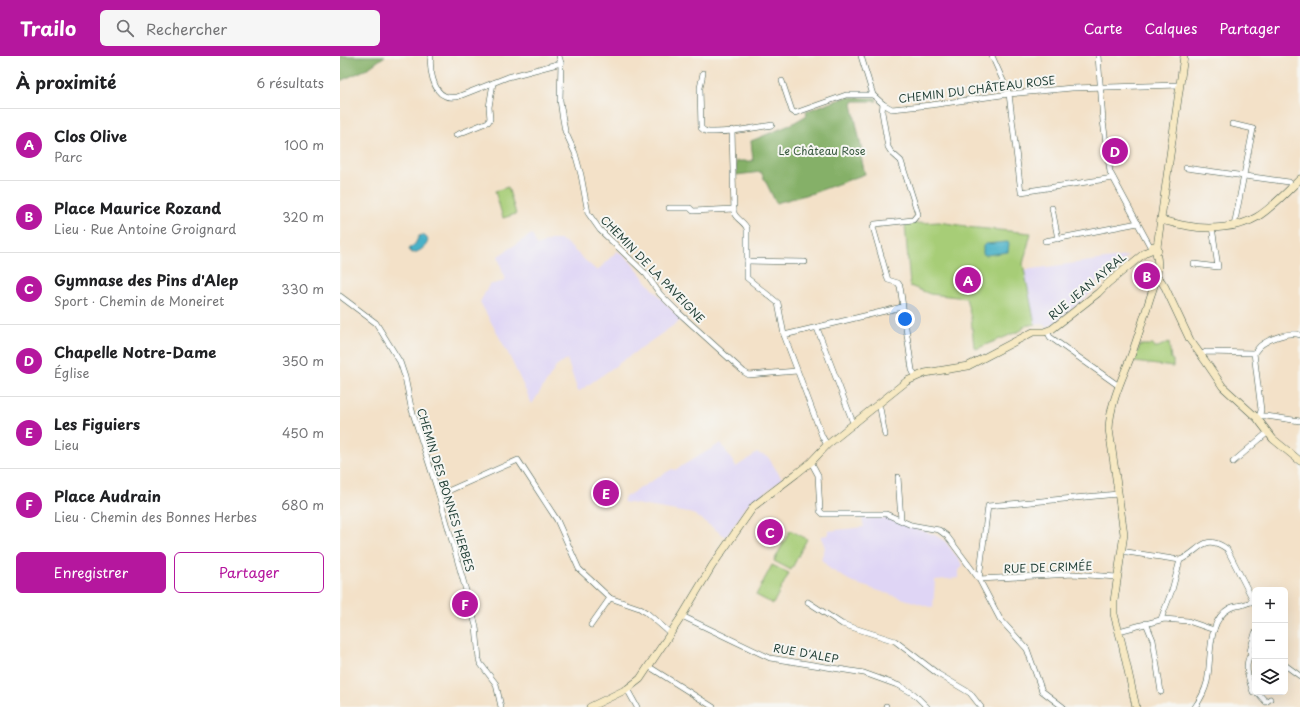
<!DOCTYPE html>
<html lang="fr">
<meta charset="utf-8">
<style>
:root{--surface:#fff;--page:#f6f6f6;--text:#202124;--muted:#757577;--line:#e0e0e0;--accent:#b5179e}
body{margin:0;font-family:"Playpen Sans",sans-serif;background:var(--page);color:var(--text)}
.controls{position:absolute;right:12px;bottom:12px;display:grid;overflow:hidden;border-radius:6px;box-shadow:0 4px 16px #0002}
.controls button{width:36px;height:36px;display:grid;place-items:center;padding:0;border:0;border-bottom:1px solid var(--line);background:var(--surface);color:var(--text);font:20px sans-serif}
.you{position:absolute;left:565px;top:263px;width:14px;height:14px;margin:-10px;border:3px solid #fff;border-radius:50%;background:#1a73e8;box-shadow:0 0 0 6px #1a73e833}
.badge{display:grid;place-items:center;width:26px;height:26px;border-radius:50%;background:var(--accent);color:#fff;font-size:13px;font-weight:700}
.pin{position:absolute;translate:-50% -50%;border:2px solid #fff;box-shadow:0 1px 4px #0006}
.list{margin:0;padding:0;list-style:none}
h2{display:flex;justify-content:space-between;align-items:center;height:52px;margin:0;padding:0 16px;font-size:17px}
h2 small{font-size:13px;font-weight:400;color:var(--muted)}
.list li{display:grid;grid-template-columns:26px 1fr auto;gap:12px;align-items:center;box-sizing:border-box;height:72px;padding:0 16px;border-top:1px solid var(--line)}
.list b{display:block;font-size:15px;white-space:nowrap}
.list p{margin:0;font-size:13px;white-space:nowrap;color:var(--muted)}
.list em{font-size:13px;font-style:normal;color:var(--muted)}
.actions{display:flex;gap:8px;padding:12px 16px}
.actions a{flex:1;padding:9px 0;border:1px solid var(--accent);border-radius:6px;text-align:center;font-size:14px;color:var(--accent)}
.actions .main{background:var(--accent);color:#fff}
.icon{flex:none;width:22px;height:22px;fill:none;stroke:currentColor;stroke-width:2;stroke-linecap:round;stroke-linejoin:round}
.map{position:relative;flex:none;width:960px;height:651px;overflow:hidden}
header{display:flex;align-items:center;gap:24px;box-sizing:border-box;height:56px;padding:0 20px;background:var(--accent);color:#fff}
header strong{font-size:19px}
nav{display:flex;gap:22px;margin-inline-start:auto;font-size:14px}
.search{width:280px;height:36px;background:var(--page);display:flex;align-items:center;gap:10px;box-sizing:border-box;padding:0 14px;border-radius:6px;color:var(--muted);font-size:15px}
main{display:flex}
aside{flex:1;background:var(--surface)}
.map>svg:first-child{display:block}
</style>
<header>
<strong>Trailo</strong>
<div class="search"><svg class="icon" aria-label="search" viewBox="0 0 24 24"><circle cx="10" cy="10" r="6"/><path d="M15 15l6 6"/></svg>Rechercher</div>
<nav><a>Carte</a><a>Calques</a><a>Partager</a></nav>
</header>
<main>
<aside>
<h2>À proximité<small>6 résultats</small></h2>
<ul class="list">
<li><span class="badge">A</span><div><b>Clos Olive</b><p>Parc</p></div><em>100 m</em></li>
<li><span class="badge">B</span><div><b>Place Maurice Rozand</b><p>Lieu · Rue Antoine Groignard</p></div><em>320 m</em></li>
<li><span class="badge">C</span><div><b>Gymnase des Pins d'Alep</b><p>Sport · Chemin de Moneiret</p></div><em>330 m</em></li>
<li><span class="badge">D</span><div><b>Chapelle Notre-Dame</b><p>Église</p></div><em>350 m</em></li>
<li><span class="badge">E</span><div><b>Les Figuiers</b><p>Lieu</p></div><em>450 m</em></li>
<li><span class="badge">F</span><div><b>Place Audrain</b><p>Lieu · Chemin des Bonnes Herbes</p></div><em>680 m</em></li>
</ul>
<div class="actions"><a class="main">Enregistrer</a><a>Partager</a></div>
</aside>
<div class="map">
<svg width="960" height="651" viewBox="0 0 960 651">
<rect width="100%" height="100%" fill="#f6f6f2"/>
<filter id="ink" filterUnits="userSpaceOnUse"><feTurbulence type="fractalNoise" baseFrequency=".025" numOctaves="2"/><feDisplacementMap in="SourceGraphic" scale="8" xChannelSelector="R" yChannelSelector="G"/><feConvolveMatrix kernelMatrix="1 2 1 2 8 2 1 2 1" color-interpolation-filters="sRGB"/></filter>
<filter id="wash" filterUnits="userSpaceOnUse"><feTurbulence type="fractalNoise" baseFrequency=".012" numOctaves="4" result="noise"/><feDisplacementMap in="SourceGraphic" scale="16" xChannelSelector="R" yChannelSelector="G"/><feGaussianBlur stdDeviation="0.9" result="paint"/><feColorMatrix in="noise" values="0 0 0 0 0 0 0 0 0 0 0 0 0 0 0 0 0 1.4 0 .05"/><feComposite in="paint" operator="in"/></filter>
<g filter="url(#wash)">
<rect width="100%" height="100%" fill="#f3e1c8"/>
<!-- built -->
<g fill="#dfd5f5">
<path d="M192 178 197 190 210 184H221L225 186 257 215 277 195 288 203 323 245 341 264 238 336 227 303 216 311 192 348 167 295 140 246 149 229 165 225 158 200Z"/>
<path d="M788 200 752 230 753 235 718 265 707 271 701 267 695 268 684 214Z"/>
<path d="M381 387 396 411 417 397 428 401 442 423 419 441 411 445 402 455 399 462 386 481 355 459 349 457 283 446 285 441 332 413 335 414Z"/>
<path d="M522 462H547L593 478 605 485 623 509 618 516V522L595 524 593 552 514 527 490 513 481 503 485 492 481 480 488 479V475L524 471Z"/>
</g>
<!-- green -->
<g fill="#a7cd77" stroke="#638556">
<path d="M168 131 176 158 163 162 155 135Z"/>
<path d="M599 166 626 170V171L691 177 683 208 695 268 684 270 682 274 636 293 634 291 631 262 626 242 590 238 570 230 565 168Z"/>
<path d="M829 286 831 303 833 304V311L794 306 800 289H813V291H818Z"/>
<path d="M450 474 467 483 451 514 434 505Z"/>
<path d="M432 509 449 517 433 548 416 539Z"/>
</g>
<!-- forest -->
<g fill="#85b068" stroke="#52764e">
<path d="M0 0H45L27 13 0 25Z"/>
<path d="M507 41 536 42 537 45H514L512 48 522 95 520 97 525 118 473 137 436 147 421 116 396 119V105H413L411 85 450 69 467 59 466 55Z"/>
</g>
<!-- water -->
<g fill="#48b1c7" stroke="#34777e">
<path d="M82 179C96 183 81 197 72 197L69 194 70 192 75 188 79 180Z"/>
<path d="M667 186 669 187 668 196 646 199 643 198V190L645 188Z"/>
</g>
</g>
<g filter="url(#ink)">
<g fill="none" stroke-linecap="round" stroke-linejoin="round">
<defs>
<g id="street">
<path d="M91 0C89 11 93 36 105 40 109 42 113 41 117 41L168 21 221 7"/>
<path d="M219 0 221 7 220 44 222 58 225 75 235 97 241 119 248 157 260 174 306 218 320 238 339 257 404 316 409 319 457 315"/>
<path d="M521 0 533 39"/>
<path d="M652 0 669 38 681 136 773 122"/>
<path d="M758 0 763 65 770 116 811 192"/>
<path d="M363 17 360 32 361 72C364 75 366 76 369 76 390 77 412 72 432 69"/>
<path d="M442 25 452 55 455 57 506 39H533L543 48 552 53 591 49 669 38 732 32 840 29"/>
<path d="M543 48 542 56 548 91 551 96 561 105 578 158 573 164 535 168 533 171 548 224 558 227 560 230 572 314 575 320"/>
<path d="M892 68 913 73 894 170"/>
<path d="M392 74 394 157C397 164 405 166 407 173V222L438 247 444 279 482 380 487 389"/>
<path d="M116 79 148 66 150 63 149 51 153 27"/>
<path d="M846 112 949 126 953 130"/>
<path d="M329 152H350L353 155 394 153"/>
<path d="M712 152 718 183"/>
<path d="M705 185 798 167"/>
<path d="M407 205 465 206"/>
<path d="M854 208 878 211 872 171"/>
<path d="M0 240 36 267 60 306 65 321 71 351 99 439 136 570 139 603 140 607 156 628 161 651"/>
<path d="M477 272 512 364 515 368"/>
<path d="M707 275 710 281 779 330"/>
<path d="M444 279 562 251"/>
<path d="M914 297 921 354 920 358 917 362"/>
<path d="M914 297C916 295 918 292 920 290 928 283 950 275 960 279"/>
<path d="M860 299 866 296 914 297"/>
<path d="M537 349 540 352 545 379"/>
<path d="M917 361 921 360H926L960 365"/>
<path d="M471 406 478 419 480 455 483 458H546L571 469 599 474 607 480 639 523 660 563 687 593 702 635 723 651"/>
<path d="M893 406 927 377"/>
<path d="M558 421 561 464"/>
<path d="M99 439 178 404 217 464 239 513 270 542 299 552 307 557 330 577"/>
<path d="M787 496 840 504C860 496 863 476 887 493L915 548"/>
<path d="M777 521 733 518 639 523 648 450 778 438"/>
<path d="M468 546 502 568 555 585 598 618 630 637 641 651"/>
<path d="M342 560 430 602 524 617 560 630 574 638 587 651"/>
<path d="M821 563 832 534 840 504"/>
<path d="M806 567 813 584 821 636"/>
<path d="M251 569 270 542"/>
<path d="M779 575 824 563 848 565 874 574"/>
<path d="M915 577 910 595 911 598 915 600"/>
<path d="M911 598C903 609 909 624 913 636L918 637 926 646 930 643"/>
<path d="M945 609 960 620"/>
<path d="M308 610 373 651"/>
<path d="M287 633 297 651"/>
<path d="M546 651V650"/>
<path d="M855 651C860 644 865 634 867 626 872 603 866 565 890 552 894 550 898 550 902 549 906 548 910 546 914 545"/>
</g>
<g id="secondary">
<path d="M821 164C830 166 839 169 848 170 868 174 899 172 917 161 933 151 947 136 960 123"/>
<path d="M818 194 817 191 844 0"/>
<path d="M816 222 821 225 825 231 850 284 866 306 883 331 917 362 933 383 960 405"/>
<path d="M250 651 287 633 300 623 342 560 372 510 414 450 456 418 471 406 487 389 567 325 585 317 628 310 693 276H704L712 273 758 237 768 227 806 196 811 194 813 190 817 191"/>
<path d="M796 651 782 588 774 558V545L784 478 769 373C770 347 782 323 791 300 798 281 804 261 810 242 815 227 821 212 816 197"/>
</g>
</defs>
<!-- street casing -->
<use href="#street" stroke="#3f564a" stroke-width="6"/>
<!-- secondary casing -->
<use href="#secondary" stroke="#3f564a" stroke-width="8"/>
<!-- street -->
<use href="#street" stroke="#fff" stroke-width="5"/>
<!-- secondary -->
<use href="#secondary" stroke="#f7e9c3" stroke-width="7"/>
</g>
</g>
<g text-anchor="middle" dominant-baseline="central" stroke-width="4" stroke-linejoin="round" paint-order="stroke">
<!-- street labels -->
<g font-size="11" fill="#1f3d34" stroke="#f6f6f2">
<text transform="translate(637 33) rotate(-7)">CHEMIN DU CHÂTEAU ROSE</text>
<text transform="translate(313 213) rotate(46)">CHEMIN DE LA PAVEIGNE</text>
<text transform="translate(747 230) rotate(-40)">RUE JEAN AYRAL</text>
<text transform="translate(106 434) rotate(73)">CHEMIN DES BONNES HERBES</text>
<text transform="translate(708 511) rotate(-2)">RUE DE CRIMÉE</text>
<text transform="translate(466 597) rotate(10)">RUE D'ALEP</text>
</g>
<!-- park labels -->
<g font-size="11" fill="#3a5a41" stroke="#f6f6f2">
<text x="482" y="94">Le Château Rose</text>
</g>
</g>
</svg>
<div class="controls">
<button>+</button>
<button>−</button>
<button><svg class="icon" aria-label="layers" viewBox="0 0 24 24"><path d="M12 4l9 5-9 5-9-5zM3 14l9 5 9-5"/></svg></button>
</div>
<div class="you"></div>
<div class="pin badge" style="left:628px;top:224px">A</div>
<div class="pin badge" style="left:807px;top:220px">B</div>
<div class="pin badge" style="left:430px;top:476px">C</div>
<div class="pin badge" style="left:775px;top:95px">D</div>
<div class="pin badge" style="left:266px;top:437px">E</div>
<div class="pin badge" style="left:125px;top:548px">F</div>
</div>
</main>
